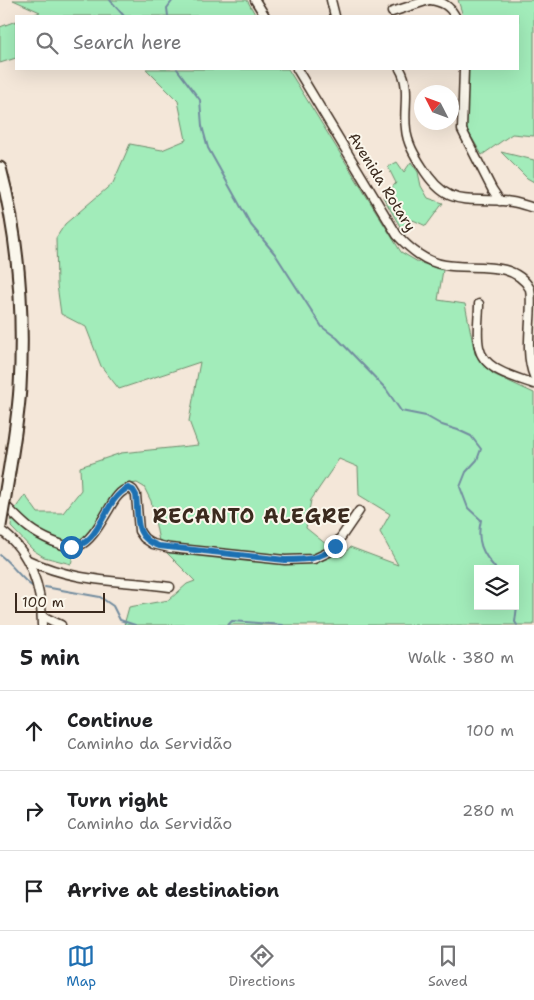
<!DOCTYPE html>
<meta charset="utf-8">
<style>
:root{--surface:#fff;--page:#f2f2f2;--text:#202124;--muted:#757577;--line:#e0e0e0;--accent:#1f6fb2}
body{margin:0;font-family:"Shantell Sans",sans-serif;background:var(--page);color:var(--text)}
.controls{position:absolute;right:15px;bottom:15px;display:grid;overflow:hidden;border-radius:0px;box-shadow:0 5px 20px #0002}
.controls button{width:45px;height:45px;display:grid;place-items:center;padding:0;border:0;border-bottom:1px solid var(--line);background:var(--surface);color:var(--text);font:25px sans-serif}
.compass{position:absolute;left:414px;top:85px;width:45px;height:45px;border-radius:50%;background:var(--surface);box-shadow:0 5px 20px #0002;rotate:312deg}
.scale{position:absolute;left:15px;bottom:12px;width:90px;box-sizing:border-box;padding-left:5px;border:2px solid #3b2a1e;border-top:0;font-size:14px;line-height:18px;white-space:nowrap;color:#3b2a1e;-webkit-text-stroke:4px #fbf7ec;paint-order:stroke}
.stop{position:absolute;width:15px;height:15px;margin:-11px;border:4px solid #1f6fb2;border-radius:50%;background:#fff}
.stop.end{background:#1f6fb2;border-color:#fff;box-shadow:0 1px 5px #0008}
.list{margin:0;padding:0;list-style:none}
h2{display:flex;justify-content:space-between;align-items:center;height:65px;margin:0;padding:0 20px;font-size:21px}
h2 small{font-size:16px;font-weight:400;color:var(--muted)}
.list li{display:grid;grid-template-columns:32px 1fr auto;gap:15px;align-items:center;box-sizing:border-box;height:80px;padding:0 20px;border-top:1px solid var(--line)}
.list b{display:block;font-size:19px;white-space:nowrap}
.list p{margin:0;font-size:16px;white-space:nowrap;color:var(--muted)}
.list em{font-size:16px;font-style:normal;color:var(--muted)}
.icon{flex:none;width:28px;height:28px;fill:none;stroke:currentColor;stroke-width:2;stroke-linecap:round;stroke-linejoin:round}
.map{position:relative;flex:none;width:534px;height:625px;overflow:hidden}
.search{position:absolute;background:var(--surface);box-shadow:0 5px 20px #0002;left:15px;right:15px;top:15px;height:55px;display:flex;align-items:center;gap:12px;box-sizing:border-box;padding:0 18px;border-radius:0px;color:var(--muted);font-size:19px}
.sheet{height:305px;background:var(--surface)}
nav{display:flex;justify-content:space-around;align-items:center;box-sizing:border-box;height:70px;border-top:1px solid var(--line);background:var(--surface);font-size:14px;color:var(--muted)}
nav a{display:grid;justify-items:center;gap:2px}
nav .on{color:var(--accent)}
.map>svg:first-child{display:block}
</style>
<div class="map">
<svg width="534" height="625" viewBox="0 0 534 625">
<rect width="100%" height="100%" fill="#f4e7d9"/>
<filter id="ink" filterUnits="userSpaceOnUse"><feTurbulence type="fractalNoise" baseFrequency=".02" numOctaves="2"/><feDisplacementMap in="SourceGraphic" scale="10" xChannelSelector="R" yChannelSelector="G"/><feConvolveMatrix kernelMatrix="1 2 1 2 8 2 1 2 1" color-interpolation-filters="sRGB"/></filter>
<g filter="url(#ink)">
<!-- green -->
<g fill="#a2ecba" stroke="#6e8b6c" fill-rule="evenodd">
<path d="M13 0H247L256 16H30L40 12Z"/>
<path d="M458 0H534V136L512 134 482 155 466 128 468 69H518V16H463Z"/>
<path d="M16 21V58L0 63V27Z"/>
<path d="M146 69H288L401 252 418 262 443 270 438 300 465 304 475 354 493 374 534 393V625H124L129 607 169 600 187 584 195 581 160 546 151 501 144 487 137 483 125 485 105 522 76 545 71 564 44 557 33 550 11 527 12 513 25 495 38 513H63L81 490 80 467 121 453 198 445 189 421 200 362 119 389 101 366 86 327 61 314 57 285 56 238 65 224 113 183 130 144 162 150 186 140 178 101ZM339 459 358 467 359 495 390 514 380 532 398 565 350 547 342 557 306 528 311 500ZM478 569H515V606H478Z"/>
<path d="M501 152 534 160V182L527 178Z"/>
<path d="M397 162 404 172 411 162 418 172 421 186 428 198 443 203 426 226 413 220 405 235 383 197 396 183 388 167Z"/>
</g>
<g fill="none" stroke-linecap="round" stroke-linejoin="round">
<!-- stream -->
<g stroke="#728c9f" stroke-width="2">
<path d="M110 0 124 16"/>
<path d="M168 16 167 8 173 0"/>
<path d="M177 69 200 100 202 126 208 148 251 225 275 254 322 327 337 338 386 389 401 411 426 416 442 425 458 430 471 436 481 449 477 460 466 472 460 487 468 508 481 520C476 541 482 553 496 569"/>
<path d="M0 555C11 563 22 580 32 586"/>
<path d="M45 587 100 597 113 606 120 620 135 625"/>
<path d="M515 604 517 606 515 622 517 625"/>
<path d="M228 625 232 621 283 625"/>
</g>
<defs>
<g id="minor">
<path d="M255 0 265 16"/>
<path d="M331 0 335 16"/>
<path d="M431 0C442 2 449 5 455 16"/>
<path d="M392 12 429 0"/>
<path d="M297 69 397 235C410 249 425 262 445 265 472 270 514 259 530 289 534 311 523 350 534 376"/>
<path d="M400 69C411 87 403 109 406 129 407 143 415 156 422 167 450 212 469 195 512 202 519 203 527 206 534 208"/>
<path d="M464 69 462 130 492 189 500 201"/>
<path d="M479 304C479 317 476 333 479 347 483 370 515 377 534 384"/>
<path d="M1 501C10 510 19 520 29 528 38 535 66 550 78 546 91 542 102 520 109 509 114 500 120 490 130 488L133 490 136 495 139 531 144 538 153 544 170 548 285 560 314 559 329 552 335 546 359 511"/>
<path d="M0 530C31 551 42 589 42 625"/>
<path d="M28 560C76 583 119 580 170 587"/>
<path d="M42 616 61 625"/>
</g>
<path id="highway" d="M0 168C19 239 24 315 20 388 18 418 13 448 8 478"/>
</defs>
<!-- minor casing -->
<use href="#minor" stroke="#3b2a1e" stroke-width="11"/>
<!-- highway casing -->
<use href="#highway" stroke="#3b2a1e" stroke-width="15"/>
<!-- minor -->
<use href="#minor" stroke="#fbf7ec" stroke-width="8"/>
<!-- highway -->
<use href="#highway" stroke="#fbf7ec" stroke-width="11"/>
<defs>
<path id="highway-bridge" d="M0 526 8 478"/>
</defs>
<!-- highway-bridge casing -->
<use href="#highway-bridge" stroke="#3b2a1e" stroke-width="15" stroke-linecap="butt"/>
<!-- highway-bridge -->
<use href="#highway-bridge" stroke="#fbf7ec" stroke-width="11"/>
</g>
</g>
<g fill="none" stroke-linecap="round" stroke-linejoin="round" filter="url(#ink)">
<!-- route -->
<path stroke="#1f6fb2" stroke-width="6" d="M71 547C101 546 103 499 128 488L133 490 136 495C139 517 132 537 159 546L285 560C304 560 321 560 335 546"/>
</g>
<g text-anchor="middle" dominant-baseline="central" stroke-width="4" stroke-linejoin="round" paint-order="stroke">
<!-- street labels -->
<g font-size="15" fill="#3b2a1e" stroke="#fbf7ec">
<text transform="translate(382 182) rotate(58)">Avenida Rotary</text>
</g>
<!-- district labels -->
<g font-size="20" font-weight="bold" letter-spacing="1" fill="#3b2a1e" stroke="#fbf7ec">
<text x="252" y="516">RECANTO ALEGRE</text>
</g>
</g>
</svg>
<div class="controls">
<button><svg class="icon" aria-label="layers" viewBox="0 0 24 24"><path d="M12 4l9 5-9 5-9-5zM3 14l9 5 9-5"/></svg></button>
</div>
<svg class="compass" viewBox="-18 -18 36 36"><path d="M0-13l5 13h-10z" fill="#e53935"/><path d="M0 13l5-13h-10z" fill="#757577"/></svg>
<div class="scale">100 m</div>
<div class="stop" style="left:71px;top:547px"></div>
<div class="stop end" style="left:335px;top:546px"></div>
<div class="search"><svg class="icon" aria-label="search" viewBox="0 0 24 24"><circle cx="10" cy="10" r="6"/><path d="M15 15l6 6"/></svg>Search here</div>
</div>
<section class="sheet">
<h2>5 min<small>Walk · 380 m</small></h2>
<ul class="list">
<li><svg class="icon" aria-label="ahead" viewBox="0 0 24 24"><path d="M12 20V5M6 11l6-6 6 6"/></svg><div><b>Continue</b><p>Caminho da Servidão</p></div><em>100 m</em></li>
<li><svg class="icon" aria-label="right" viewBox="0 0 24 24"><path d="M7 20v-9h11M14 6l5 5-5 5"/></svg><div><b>Turn right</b><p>Caminho da Servidão</p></div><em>280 m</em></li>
<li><svg class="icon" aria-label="arrive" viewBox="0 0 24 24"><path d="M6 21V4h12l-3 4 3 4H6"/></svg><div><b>Arrive at destination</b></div></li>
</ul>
</section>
<nav>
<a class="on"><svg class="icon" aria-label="map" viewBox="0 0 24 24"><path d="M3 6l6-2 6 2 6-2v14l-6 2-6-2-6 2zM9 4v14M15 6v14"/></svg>Map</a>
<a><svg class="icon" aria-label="directions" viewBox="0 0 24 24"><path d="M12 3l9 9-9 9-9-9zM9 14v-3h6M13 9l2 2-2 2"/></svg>Directions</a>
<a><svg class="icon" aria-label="saved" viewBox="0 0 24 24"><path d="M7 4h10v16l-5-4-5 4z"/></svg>Saved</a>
</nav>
